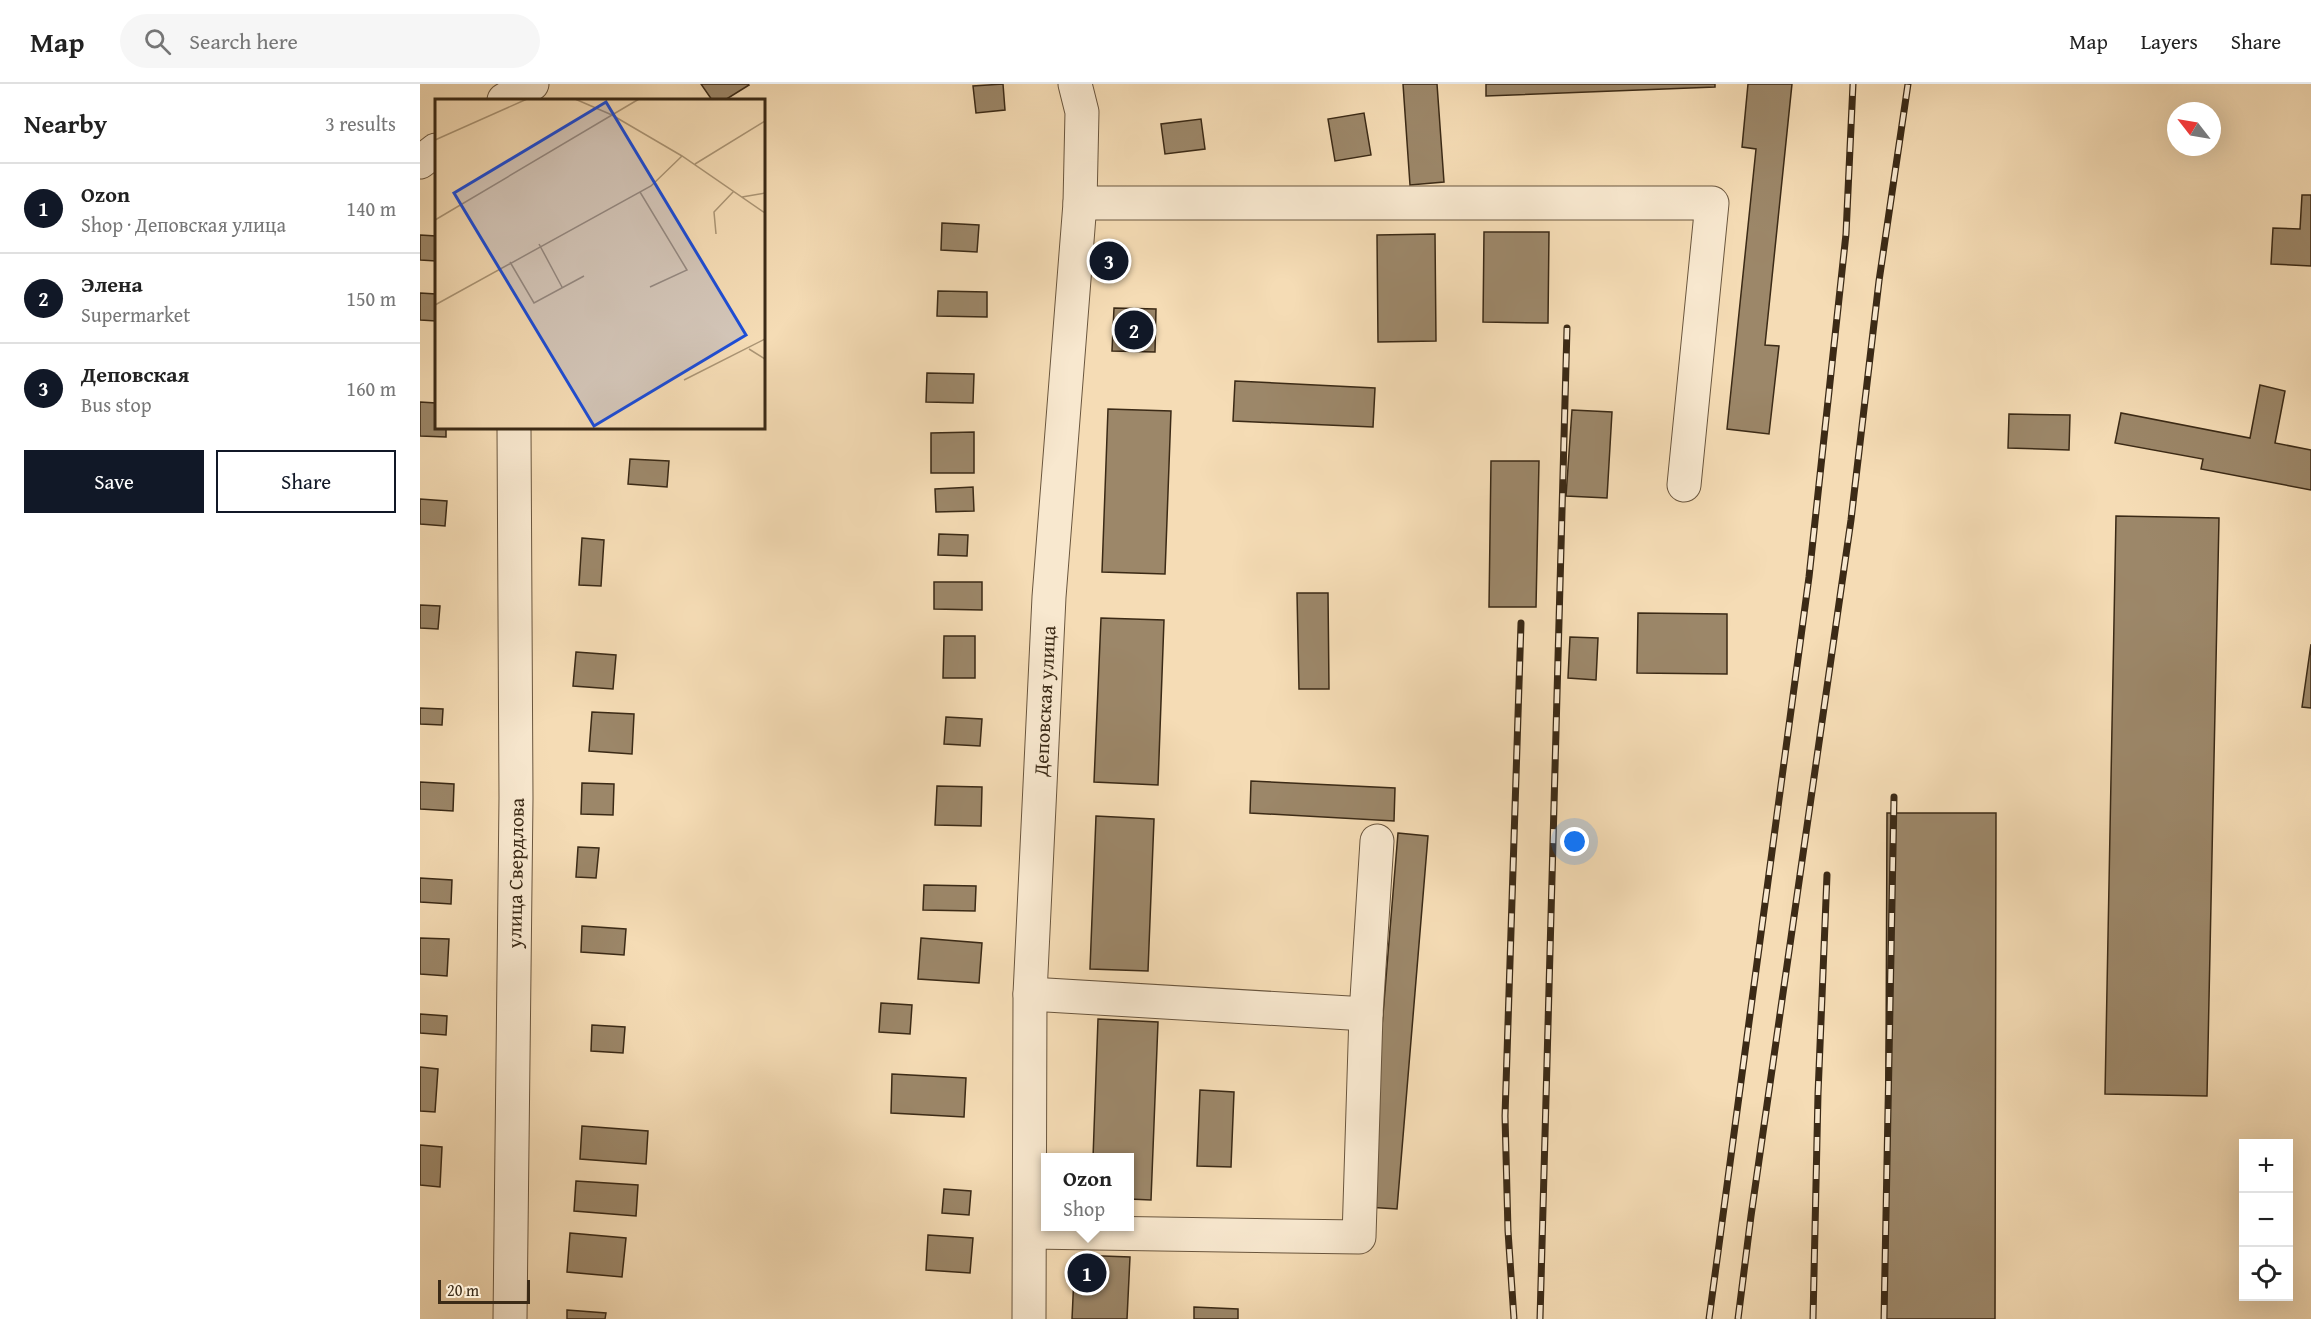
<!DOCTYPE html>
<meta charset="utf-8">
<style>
:root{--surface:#fff;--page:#f6f6f6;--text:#222;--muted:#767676;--line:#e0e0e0;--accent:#111827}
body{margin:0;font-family:"Gentium Book Plus",serif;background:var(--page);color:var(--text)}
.controls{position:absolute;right:18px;bottom:18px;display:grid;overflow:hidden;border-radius:0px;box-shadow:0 6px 24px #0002}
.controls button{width:54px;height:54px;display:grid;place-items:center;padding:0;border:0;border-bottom:2px solid var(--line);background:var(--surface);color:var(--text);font:30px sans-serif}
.compass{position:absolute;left:1747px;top:18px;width:54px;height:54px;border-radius:50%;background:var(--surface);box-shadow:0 6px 24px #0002;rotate:301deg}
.scale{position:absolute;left:18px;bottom:15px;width:92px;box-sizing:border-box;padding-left:6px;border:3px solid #3b2a16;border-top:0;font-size:16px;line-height:21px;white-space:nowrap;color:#3b2a16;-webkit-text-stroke:4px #f8e8cf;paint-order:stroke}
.you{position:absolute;left:1155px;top:758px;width:21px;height:21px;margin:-15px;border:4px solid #fff;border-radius:50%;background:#1a73e8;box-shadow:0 0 0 9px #1a73e833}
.badge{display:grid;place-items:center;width:39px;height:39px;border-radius:50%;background:var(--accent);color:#fff;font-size:20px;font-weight:700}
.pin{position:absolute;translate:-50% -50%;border:3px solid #fff;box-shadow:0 2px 6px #0006}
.popup{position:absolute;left:621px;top:1069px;width:93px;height:78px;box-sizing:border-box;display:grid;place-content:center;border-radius:0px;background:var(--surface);filter:drop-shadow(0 2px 4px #0005);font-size:20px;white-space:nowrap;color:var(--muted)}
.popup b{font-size:22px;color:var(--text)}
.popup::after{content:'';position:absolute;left:50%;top:100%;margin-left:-12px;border:12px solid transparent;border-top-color:var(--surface)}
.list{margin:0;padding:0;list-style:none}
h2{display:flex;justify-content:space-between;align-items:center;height:78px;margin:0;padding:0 24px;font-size:26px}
h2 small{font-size:20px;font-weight:400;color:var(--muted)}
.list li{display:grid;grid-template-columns:39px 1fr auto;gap:18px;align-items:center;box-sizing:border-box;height:90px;padding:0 24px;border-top:2px solid var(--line)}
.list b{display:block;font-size:22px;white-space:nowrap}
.list p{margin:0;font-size:20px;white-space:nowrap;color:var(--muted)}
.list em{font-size:20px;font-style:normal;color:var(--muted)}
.actions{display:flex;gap:12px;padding:18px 24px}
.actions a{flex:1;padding:14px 0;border:2px solid var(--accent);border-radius:0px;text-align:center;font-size:21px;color:var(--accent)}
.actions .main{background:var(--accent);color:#fff}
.icon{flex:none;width:33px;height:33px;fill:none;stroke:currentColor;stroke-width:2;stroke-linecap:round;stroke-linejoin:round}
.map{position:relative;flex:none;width:1891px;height:1235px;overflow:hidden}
header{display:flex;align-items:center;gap:36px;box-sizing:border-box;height:84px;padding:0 30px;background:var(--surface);border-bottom:2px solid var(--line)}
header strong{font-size:28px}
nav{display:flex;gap:33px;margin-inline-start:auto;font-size:21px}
.search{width:420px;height:54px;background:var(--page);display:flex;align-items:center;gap:15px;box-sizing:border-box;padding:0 21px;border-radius:33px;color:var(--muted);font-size:22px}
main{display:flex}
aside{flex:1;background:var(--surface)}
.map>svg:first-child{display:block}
</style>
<header>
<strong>Map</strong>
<div class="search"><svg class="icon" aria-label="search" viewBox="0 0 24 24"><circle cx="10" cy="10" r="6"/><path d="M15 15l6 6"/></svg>Search here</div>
<nav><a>Map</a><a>Layers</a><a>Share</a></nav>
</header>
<main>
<aside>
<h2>Nearby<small>3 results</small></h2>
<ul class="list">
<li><span class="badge">1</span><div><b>Ozon</b><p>Shop · Деповская улица</p></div><em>140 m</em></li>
<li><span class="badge">2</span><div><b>Элена</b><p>Supermarket</p></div><em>150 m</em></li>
<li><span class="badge">3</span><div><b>Деповская</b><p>Bus stop</p></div><em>160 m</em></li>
</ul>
<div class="actions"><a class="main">Save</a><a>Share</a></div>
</aside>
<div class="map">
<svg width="1891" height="1235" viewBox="0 0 1891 1235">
<rect width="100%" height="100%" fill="#f5dcb5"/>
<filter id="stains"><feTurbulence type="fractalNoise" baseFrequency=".00333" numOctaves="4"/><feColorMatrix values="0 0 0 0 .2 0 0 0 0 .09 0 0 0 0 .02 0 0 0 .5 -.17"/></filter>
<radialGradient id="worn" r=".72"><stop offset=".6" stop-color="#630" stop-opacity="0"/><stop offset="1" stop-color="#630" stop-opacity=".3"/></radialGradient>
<!-- building -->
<g fill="#9c8769" stroke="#3b2a16" stroke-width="1.5">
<path d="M281 0H328L329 1 305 16H292Z"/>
<path d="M583 0 585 26 556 29 553 2Z"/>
<path d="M983 0H1017L1024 98 990 101Z"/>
<path d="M1066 0H1295V3L1066 12Z"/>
<path d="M1328 0H1372L1345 261 1359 262 1349 350 1307 345 1336 65 1322 63Z"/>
<path d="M944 29 951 71 915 77 908 35Z"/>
<path d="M781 35 785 65 745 70 741 40Z"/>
<path d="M1882 111H1891V182L1851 180 1853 144 1880 145Z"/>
<path d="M522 139 559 141 557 168 521 166Z"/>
<path d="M1064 148H1129L1128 239 1063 238Z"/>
<path d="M1015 150 1016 257 958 258 957 151Z"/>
<path d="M0 151 16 152V177L0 176Z"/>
<path d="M518 207 567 208V233L517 232Z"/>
<path d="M0 209 16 210V237L0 236Z"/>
<path d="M694 224 736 225 735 268 692 267Z"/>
<path d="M507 289 554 290 553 319 506 318Z"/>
<path d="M815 297 955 304 953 343 813 337Z"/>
<path d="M1840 301 1865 307 1855 359 1891 366V406L1781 385 1783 375 1695 359 1701 329 1830 354Z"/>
<path d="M0 318 16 319V344H26V353L0 352Z"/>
<path d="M688 325 751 327 745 490 682 488Z"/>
<path d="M1152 326 1192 328 1187 414 1146 412Z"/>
<path d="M1589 330 1650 331 1649 366 1588 364Z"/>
<path d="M554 348V389H511V349Z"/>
<path d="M210 375 249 377 247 403 208 400Z"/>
<path d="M1071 377H1119L1116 523H1069Z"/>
<path d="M553 403 554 427 516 428 515 405Z"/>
<path d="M0 415 27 417 25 442 0 440Z"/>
<path d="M1696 432 1799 434 1787 1012 1685 1010Z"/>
<path d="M519 450 548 451 547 472 518 471Z"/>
<path d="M162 454 184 456 181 502 159 501Z"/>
<path d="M514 498H562V526L514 525Z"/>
<path d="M877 509H908L909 605H879Z"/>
<path d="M0 521 20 522 18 545 0 544Z"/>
<path d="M1218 529 1307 530V590L1217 589Z"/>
<path d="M681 534 744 536 738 701 674 698Z"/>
<path d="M524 552H555V594H523Z"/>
<path d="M1150 553 1178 554 1176 596 1148 594Z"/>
<path d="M1891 560V624L1882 623Z"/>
<path d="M156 568 196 571 193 605 153 602Z"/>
<path d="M0 624 23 625 22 641 0 640Z"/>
<path d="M172 628 214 630 212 670 169 667Z"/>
<path d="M526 633 562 635 560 662 524 660Z"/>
<path d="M831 697 975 704 974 737 830 729Z"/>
<path d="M0 698 34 700 33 727 0 725Z"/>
<path d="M162 699 194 700 193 731 161 730Z"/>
<path d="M517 702 562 703 561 742 515 741Z"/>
<path d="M1467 729H1576L1575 1235H1465Z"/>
<path d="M676 732 734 735 728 887 670 885Z"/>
<path d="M978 749 1008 752 977 1125 947 1123Z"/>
<path d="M158 763 179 764 176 794 156 793Z"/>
<path d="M0 794 32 796 31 820 0 818Z"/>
<path d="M504 801 556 802 555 827 503 826Z"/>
<path d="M162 842 206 845 204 871 161 868Z"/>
<path d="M0 854 29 855 27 892 0 890Z"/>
<path d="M501 854 562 859 559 899 498 895Z"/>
<path d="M461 919 492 921 490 950 459 948Z"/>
<path d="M0 930 27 932 26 951 0 949Z"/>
<path d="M678 935 738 938 731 1116 709 1115V1074H673Z"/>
<path d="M172 941 205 943 203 969 171 967Z"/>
<path d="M0 983 18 985 15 1028 0 1027Z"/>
<path d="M472 990 546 994 544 1033 471 1029Z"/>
<path d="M780 1006 814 1008 811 1083 777 1082Z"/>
<path d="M162 1042 228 1047 226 1080 160 1075Z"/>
<path d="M0 1061 22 1063 20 1103 0 1101Z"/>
<path d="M156 1097 218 1101 216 1132 154 1127Z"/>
<path d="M524 1105 551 1107 549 1131 522 1129Z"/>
<path d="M150 1149 206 1154 202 1193 147 1188Z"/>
<path d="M508 1151 553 1154 550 1189 506 1186Z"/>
<path d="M655 1171 710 1173 707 1235H652Z"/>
<path d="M774 1223 818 1225V1235H774Z"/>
<path d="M147 1226 186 1229 185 1235H147Z"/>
</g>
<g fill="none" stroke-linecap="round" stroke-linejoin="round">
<defs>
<g id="minor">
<path d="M84 16 112 0"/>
<path d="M0 78 16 66"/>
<path d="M660 119H1292L1264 401"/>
<path d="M610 910 946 930"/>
<path d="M611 1148 939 1153 946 930 957 757"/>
<path d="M90 1235 96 714 94 344"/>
<path d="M609 1235 610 910 629 513 660 119 662 28 655 0"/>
</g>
</defs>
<!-- minor casing -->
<use href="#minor" stroke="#6a563e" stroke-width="35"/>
<!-- minor -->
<use href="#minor" stroke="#f8e8cf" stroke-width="33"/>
<defs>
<g id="rail">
<path d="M1094 1235 1088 1147 1085 1032 1101 539"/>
<path d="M1120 1235 1147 244"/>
<path d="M1289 1235 1389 493 1426 150 1433 0"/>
<path d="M1318 1235 1331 1132 1431 436 1459 197 1488 0"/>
<path d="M1393 1235 1398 1010 1407 791"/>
<path d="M1464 1235 1474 713"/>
</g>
</defs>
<!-- rail casing -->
<use href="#rail" stroke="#3b2a16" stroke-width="7"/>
<!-- rail -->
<use href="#rail" stroke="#f8e8cf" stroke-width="4.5" stroke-dasharray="14" stroke-linecap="butt"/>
</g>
<g text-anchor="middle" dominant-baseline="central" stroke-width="4.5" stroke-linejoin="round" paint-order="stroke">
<!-- street labels -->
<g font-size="20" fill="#3b2a16" stroke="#f8e8cf">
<text transform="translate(624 617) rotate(-87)">Деповская улица</text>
<text transform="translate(95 789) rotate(-89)">улица Свердлова</text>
</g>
</g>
<!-- overview -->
<g transform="translate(15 15)">
<rect width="330" height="330" fill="#f5dcb5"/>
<path fill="none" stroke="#ab9575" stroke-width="1.5" d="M140 0 177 16 247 57 330 114M0 41 92 0M260 65 330 22M205 93 252 171 215 188M307 98 330 94M0 121 204 0M281 135 279 113 299 92M104 145 127 188M75 163 99 204 149 177M0 206 216 87 247 57M314 250 330 260M249 281 330 240"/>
<path fill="#1d4ed8" fill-opacity="0.15" stroke="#1d4ed8" stroke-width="3" d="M171 3 311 236 159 327 19 94Z"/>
<rect width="330" height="330" fill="none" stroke="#3b2a16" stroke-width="3"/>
</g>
<rect width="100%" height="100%" filter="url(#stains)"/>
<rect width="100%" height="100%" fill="url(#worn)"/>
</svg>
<div class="controls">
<button>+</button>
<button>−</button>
<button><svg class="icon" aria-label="locate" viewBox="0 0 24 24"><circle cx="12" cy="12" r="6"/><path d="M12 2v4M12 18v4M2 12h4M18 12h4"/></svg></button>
</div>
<svg class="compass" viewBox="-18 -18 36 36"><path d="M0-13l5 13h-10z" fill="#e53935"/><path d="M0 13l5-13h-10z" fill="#767676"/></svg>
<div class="scale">20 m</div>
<div class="you"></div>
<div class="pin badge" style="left:667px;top:1189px">1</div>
<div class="popup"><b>Ozon</b>Shop</div>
<div class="pin badge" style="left:714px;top:246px">2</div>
<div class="pin badge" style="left:689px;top:177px">3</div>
</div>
</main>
